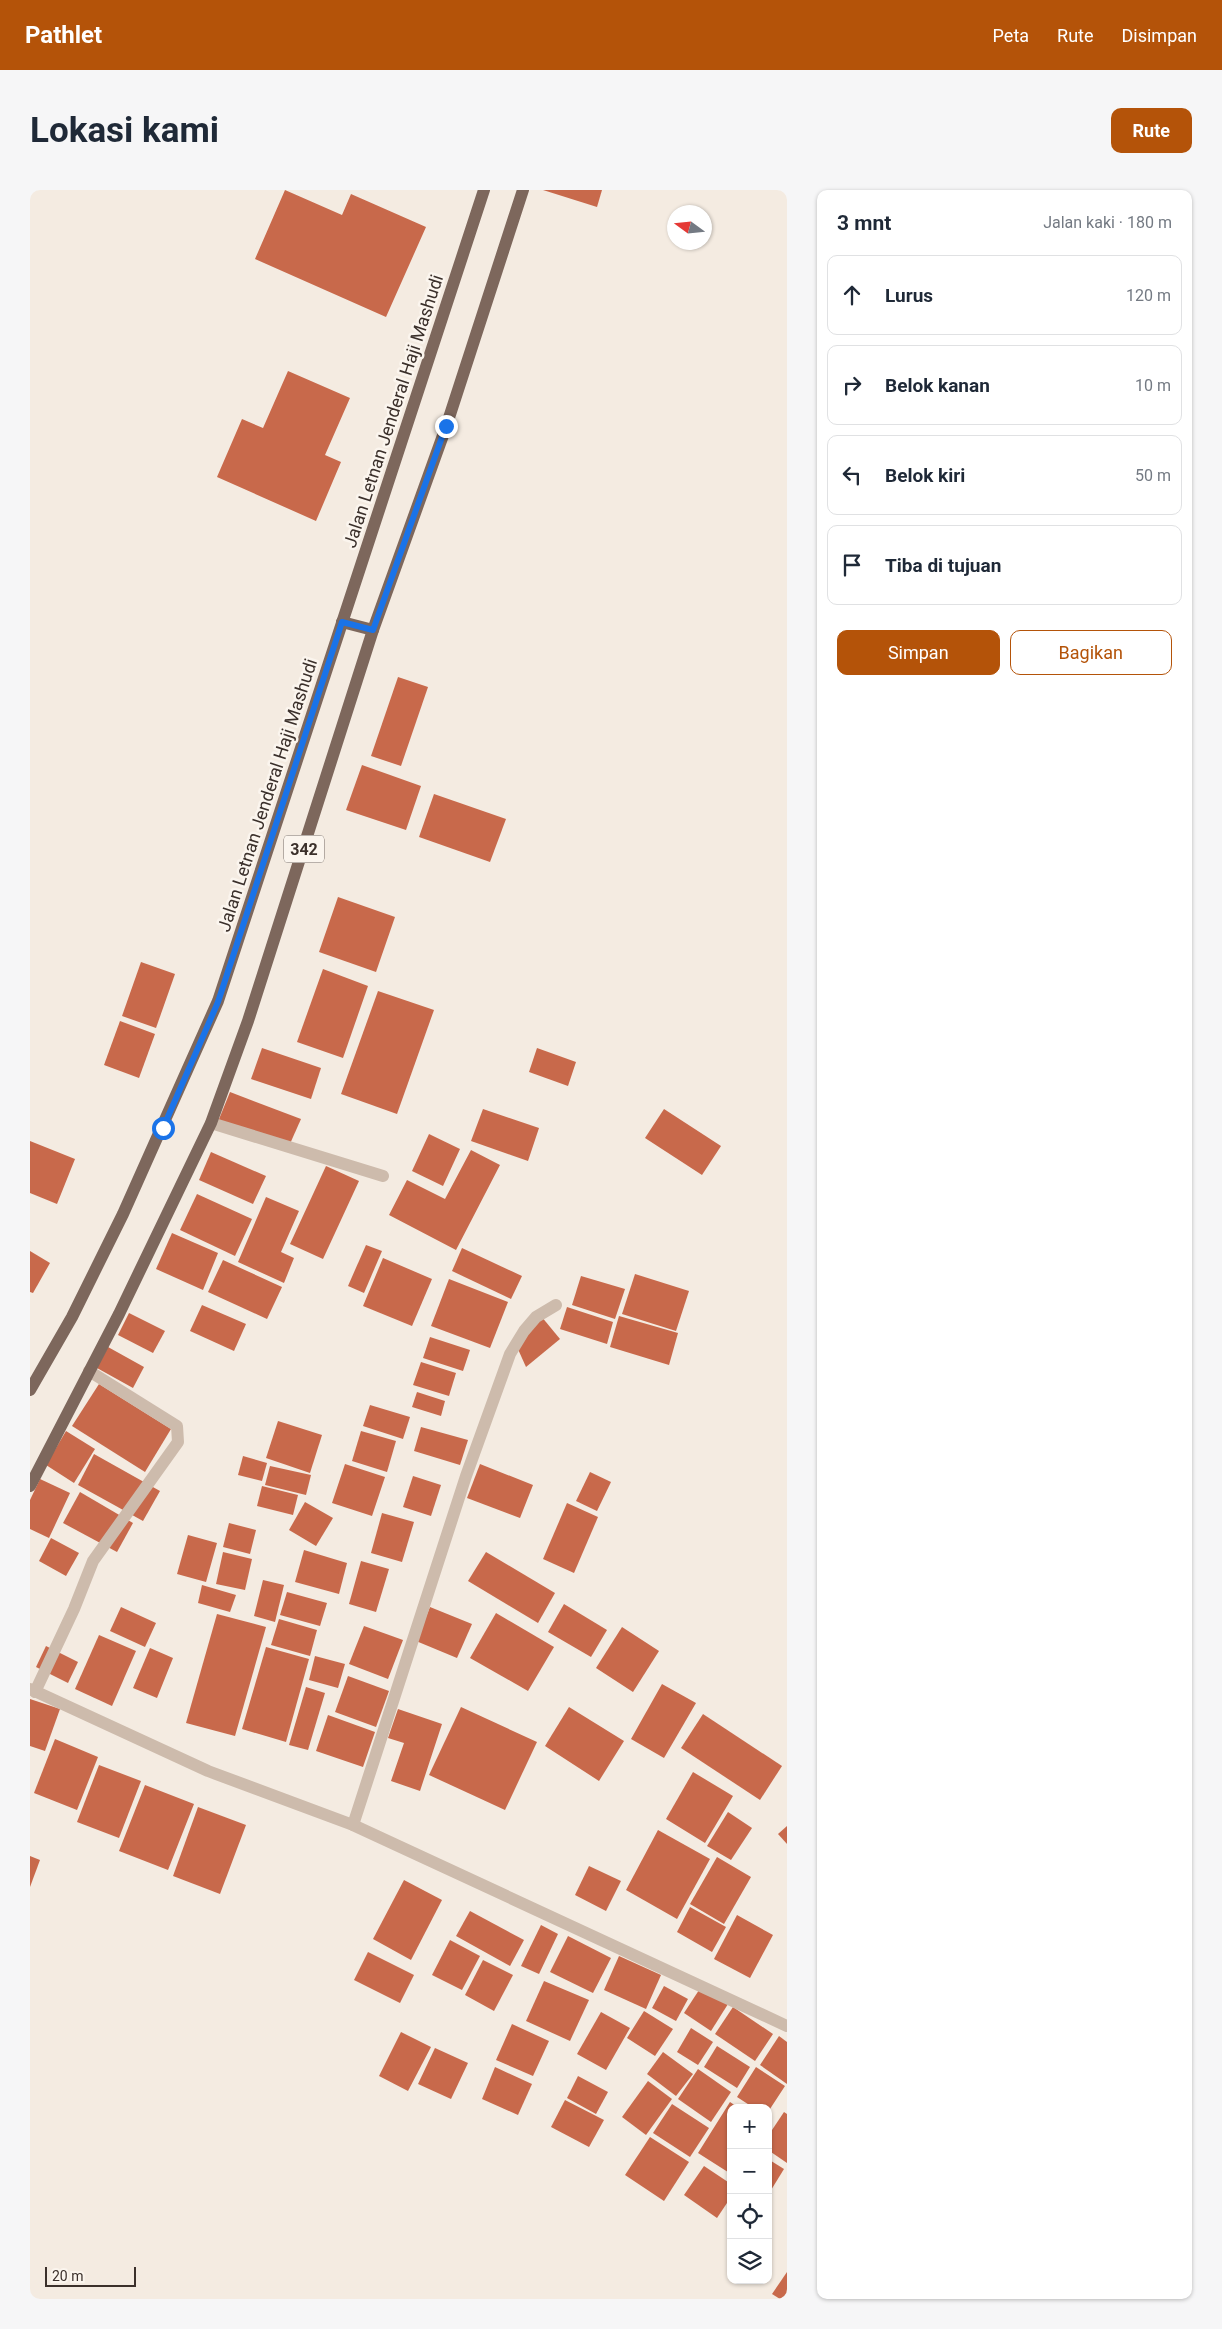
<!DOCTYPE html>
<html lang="id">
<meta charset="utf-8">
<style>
:root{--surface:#fff;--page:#f6f6f7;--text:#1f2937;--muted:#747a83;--line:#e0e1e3;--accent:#b45309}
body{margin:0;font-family:Roboto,sans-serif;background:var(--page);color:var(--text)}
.controls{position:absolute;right:15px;bottom:15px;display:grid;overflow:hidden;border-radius:10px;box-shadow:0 1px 4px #0004}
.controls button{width:45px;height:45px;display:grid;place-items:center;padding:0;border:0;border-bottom:1px solid var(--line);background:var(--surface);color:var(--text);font:25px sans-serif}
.compass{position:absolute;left:637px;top:15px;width:45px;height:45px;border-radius:50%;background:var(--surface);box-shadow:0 1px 4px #0004;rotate:285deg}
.scale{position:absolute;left:15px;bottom:12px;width:91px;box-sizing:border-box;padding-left:5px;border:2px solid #3b302b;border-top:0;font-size:14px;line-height:18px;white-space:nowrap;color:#3b302b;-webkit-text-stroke:4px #fbf5ee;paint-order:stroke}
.stop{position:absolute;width:15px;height:15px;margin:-11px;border:4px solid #1a73e8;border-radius:50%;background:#fff}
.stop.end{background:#1a73e8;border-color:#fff;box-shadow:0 1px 5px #0008}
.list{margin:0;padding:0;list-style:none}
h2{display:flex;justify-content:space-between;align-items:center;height:65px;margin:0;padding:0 20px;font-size:21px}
h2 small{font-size:16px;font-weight:400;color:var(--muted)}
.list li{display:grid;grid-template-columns:32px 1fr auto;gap:15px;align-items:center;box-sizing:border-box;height:80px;margin:0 10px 10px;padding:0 10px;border:1px solid var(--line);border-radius:10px}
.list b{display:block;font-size:19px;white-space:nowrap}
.list em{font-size:16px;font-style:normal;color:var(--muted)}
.actions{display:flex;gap:10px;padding:15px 20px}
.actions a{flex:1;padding:11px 0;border:1px solid var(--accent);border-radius:10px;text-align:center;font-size:18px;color:var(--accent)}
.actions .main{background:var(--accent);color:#fff}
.icon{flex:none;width:28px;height:28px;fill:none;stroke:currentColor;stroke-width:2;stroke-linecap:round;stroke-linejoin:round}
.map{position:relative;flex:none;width:757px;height:2109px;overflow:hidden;border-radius:10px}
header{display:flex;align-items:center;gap:30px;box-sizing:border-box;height:70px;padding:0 25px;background:var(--accent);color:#fff}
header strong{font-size:24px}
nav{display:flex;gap:28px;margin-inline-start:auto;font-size:18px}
.intro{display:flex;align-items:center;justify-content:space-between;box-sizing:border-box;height:120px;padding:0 30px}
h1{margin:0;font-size:35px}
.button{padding:12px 22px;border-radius:10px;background:var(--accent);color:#fff;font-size:18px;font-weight:700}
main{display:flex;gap:30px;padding:0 30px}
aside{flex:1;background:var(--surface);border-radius:10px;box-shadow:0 1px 4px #0004}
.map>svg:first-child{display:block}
</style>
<header>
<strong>Pathlet</strong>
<nav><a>Peta</a><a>Rute</a><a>Disimpan</a></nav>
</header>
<div class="intro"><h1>Lokasi kami</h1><a class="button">Rute</a></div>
<main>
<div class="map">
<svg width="757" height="2109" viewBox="0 0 757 2109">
<rect width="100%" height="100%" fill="#f4ebe1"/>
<!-- building -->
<g fill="#c8694b">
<path d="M255 0 312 25 321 4 396 37 356 127 225 69Z"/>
<path d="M513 0H572L567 17Z"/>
<path d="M258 181 320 208 295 265 311 272 286 331 187 287 212 229 233 238Z"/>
<path d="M368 487 398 497 371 576 341 566Z"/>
<path d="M332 575 391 596 376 640 316 620Z"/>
<path d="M404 604 476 629 460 672 389 647Z"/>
<path d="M308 707 365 727 346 782 289 762Z"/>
<path d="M111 772 145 784 126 838 92 826Z"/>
<path d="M293 779 338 796 313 868 267 852Z"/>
<path d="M348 801 404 820 367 924 311 904Z"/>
<path d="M90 831 125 844 109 888 74 875Z"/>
<path d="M232 858 291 878 281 909 221 889Z"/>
<path d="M507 858 546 872 538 896 499 882Z"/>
<path d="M200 902 271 929 259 956 187 934Z"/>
<path d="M453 919 509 938 498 971 441 951Z"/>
<path d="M634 919 691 956 672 985 615 948Z"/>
<path d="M399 944 430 959 413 996 382 981Z"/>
<path d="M0 951 45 969 27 1014 0 1003Z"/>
<path d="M441 960 470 975 426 1060 359 1025 377 990 415 1009Z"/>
<path d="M181 962 236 986 223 1014 169 990Z"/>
<path d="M296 976 329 991 293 1069 260 1054Z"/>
<path d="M167 1004 222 1029 205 1066 150 1040Z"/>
<path d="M236 1007 269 1021 251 1062 264 1068 254 1093 208 1072Z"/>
<path d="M142 1043 188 1063 173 1100 126 1079Z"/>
<path d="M336 1055 352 1061 334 1103 318 1096Z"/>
<path d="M432 1058 492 1086 481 1109 422 1081Z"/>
<path d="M0 1061 20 1073 3 1103 0 1102Z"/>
<path d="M353 1068 402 1089 382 1136 333 1116Z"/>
<path d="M193 1070 252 1097 237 1129 178 1102Z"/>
<path d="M605 1084 659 1101 646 1141 592 1124Z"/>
<path d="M551 1086 595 1099 585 1129 542 1115Z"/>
<path d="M419 1089 478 1112 460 1158 401 1136Z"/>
<path d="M172 1115 216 1134 204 1161 160 1141Z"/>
<path d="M537 1117 583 1132 577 1154 530 1139Z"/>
<path d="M99 1123 135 1141 123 1163 88 1145Z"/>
<path d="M511 1126 530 1149 496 1177 487 1157Z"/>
<path d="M589 1126 648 1143 639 1175 580 1157Z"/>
<path d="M400 1147 440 1160 433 1181 393 1168Z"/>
<path d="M78 1157 114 1177 103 1198 67 1178Z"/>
<path d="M391 1172 426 1183 419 1206 383 1195Z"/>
<path d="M69 1194 141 1239 115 1282 42 1236Z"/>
<path d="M387 1202 415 1211 411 1226 382 1217Z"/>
<path d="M340 1215 380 1227 373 1249 333 1236Z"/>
<path d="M248 1231 292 1245 280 1283 236 1268Z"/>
<path d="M391 1237 438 1250 430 1275 384 1261Z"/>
<path d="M36 1241 65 1259 44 1293 16 1275Z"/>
<path d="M331 1241 366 1251 357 1282 322 1271Z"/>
<path d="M64 1264 130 1301 113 1331 48 1295Z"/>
<path d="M213 1266 237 1273 232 1291 208 1285Z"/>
<path d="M315 1274 355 1287 342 1326 302 1313Z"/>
<path d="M450 1274 503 1295 490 1328 437 1308Z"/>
<path d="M240 1276 281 1285 276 1305 235 1295Z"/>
<path d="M560 1282 581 1292 567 1321 546 1311Z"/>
<path d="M383 1286 411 1295 401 1326 373 1317Z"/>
<path d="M10 1289 40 1303 19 1348 0 1339V1310Z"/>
<path d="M232 1296 268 1305 263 1325 227 1316Z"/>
<path d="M50 1302 103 1333 87 1362 33 1333Z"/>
<path d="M275 1312 303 1328 286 1356 259 1340Z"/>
<path d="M537 1313 568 1327 544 1383 513 1369Z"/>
<path d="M352 1323 384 1332 372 1372 341 1363Z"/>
<path d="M199 1333 226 1340 220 1364 193 1357Z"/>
<path d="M158 1345 187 1353 176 1392 147 1384Z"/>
<path d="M21 1348 49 1363 36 1386 9 1371Z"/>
<path d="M274 1360 317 1373 309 1404 265 1392Z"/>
<path d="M193 1362 222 1369 215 1400 186 1394Z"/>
<path d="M456 1362 525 1403 508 1433 438 1391Z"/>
<path d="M331 1371 359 1379 346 1422 319 1414Z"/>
<path d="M233 1390 254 1395 245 1432 224 1426Z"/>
<path d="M172 1395 206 1405 200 1422 168 1413Z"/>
<path d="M257 1402 297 1413 290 1436 250 1425Z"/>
<path d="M534 1414 577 1440 561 1467 518 1442Z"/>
<path d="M91 1417 126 1433 115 1457 80 1441Z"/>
<path d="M400 1417 442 1434 427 1468 386 1451Z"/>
<path d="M466 1423 524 1457 498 1501 440 1468Z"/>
<path d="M187 1424 236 1437 205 1546 156 1533Z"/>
<path d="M249 1429 287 1440 280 1466 241 1455Z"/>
<path d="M334 1436 373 1450 358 1489 319 1474Z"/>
<path d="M592 1437 629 1461 603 1502 566 1478Z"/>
<path d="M69 1445 106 1461 82 1516 45 1499Z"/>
<path d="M16 1456 48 1472 38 1493 6 1477Z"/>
<path d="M236 1457 279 1469 256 1552 212 1539Z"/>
<path d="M120 1458 143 1468 127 1508 103 1498Z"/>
<path d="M285 1466 315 1474 308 1498 279 1490Z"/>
<path d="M318 1486 359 1501 346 1537 305 1522Z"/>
<path d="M632 1494 666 1513 634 1568 601 1549Z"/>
<path d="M276 1497 295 1503 278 1560 259 1555Z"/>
<path d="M0 1509 30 1519 15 1561 0 1556Z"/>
<path d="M431 1517 507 1552 475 1620 399 1585Z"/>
<path d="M539 1517 594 1551 569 1591 515 1556Z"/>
<path d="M368 1519 412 1534 390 1601 361 1591 374 1553 358 1548Z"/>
<path d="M673 1524 752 1576 730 1610 651 1558Z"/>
<path d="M298 1525 345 1542 333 1577 286 1561Z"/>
<path d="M25 1549 68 1567 47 1620 4 1603Z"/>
<path d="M69 1575 111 1591 89 1648 47 1632Z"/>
<path d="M663 1582 703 1606 675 1653 636 1629Z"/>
<path d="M115 1595 164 1614 138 1680 89 1661Z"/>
<path d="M168 1617 216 1635 190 1704 143 1686Z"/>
<path d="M698 1622 722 1638 701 1670 677 1656Z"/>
<path d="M757 1636V1654L748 1644Z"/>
<path d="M628 1640 680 1669 647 1729 596 1700Z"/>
<path d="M0 1666 10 1670 0 1697Z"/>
<path d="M687 1667 721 1687 694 1734 660 1714Z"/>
<path d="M559 1676 591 1691 576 1721 545 1705Z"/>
<path d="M374 1690 412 1710 381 1770 343 1749Z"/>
<path d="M660 1717 696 1737 682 1762 647 1742Z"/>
<path d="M440 1721 494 1750 480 1776 426 1746Z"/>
<path d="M707 1725 743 1745 720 1788 684 1769Z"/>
<path d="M511 1735 528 1744 509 1784 491 1776Z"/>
<path d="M538 1746 581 1768 563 1803 520 1782Z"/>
<path d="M420 1750 450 1766 432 1800 402 1785Z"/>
<path d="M338 1762 384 1785 370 1813 324 1790Z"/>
<path d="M589 1766 631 1785 616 1819 574 1800Z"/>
<path d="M453 1770 483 1785 464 1821 435 1805Z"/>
<path d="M514 1791 559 1810 540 1851 496 1831Z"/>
<path d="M634 1796 658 1809 646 1831 622 1818Z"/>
<path d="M671 1797 698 1814 681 1841 654 1823Z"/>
<path d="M703 1817 743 1844 725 1871 685 1844Z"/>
<path d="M614 1821 643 1839 625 1866 597 1848Z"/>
<path d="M571 1822 600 1838 576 1880 547 1864Z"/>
<path d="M482 1834 519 1851 503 1886 466 1870Z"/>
<path d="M661 1838 683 1852 668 1875 647 1862Z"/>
<path d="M371 1842 401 1857 378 1901 349 1886Z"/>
<path d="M749 1846 757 1852V1894L730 1875Z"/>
<path d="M687 1856 720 1877 707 1898 674 1877Z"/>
<path d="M405 1858 438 1873 421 1909 388 1894Z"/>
<path d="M633 1862 663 1884 646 1906 617 1884Z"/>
<path d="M465 1877 502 1894 488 1925 452 1909Z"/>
<path d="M726 1877 755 1896 738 1922V1918H724L707 1907Z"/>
<path d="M668 1879 701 1902 681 1932 648 1909Z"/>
<path d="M548 1886 578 1902 566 1924 537 1908Z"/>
<path d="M618 1891 642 1909 616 1945 592 1927Z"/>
<path d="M535 1910 574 1930 559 1957 521 1937Z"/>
<path d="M700 1912 709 1918H701V1984L668 1963Z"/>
<path d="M642 1914 679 1938 660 1967 623 1943Z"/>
<path d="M754 1922 757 1924V1973L738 1960V1946Z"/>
<path d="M620 1947 659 1972 634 2011 595 1985Z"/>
<path d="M738 1969 754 1979 738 2005Z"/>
<path d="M674 1976 701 1994V2007L687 2028 654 2005Z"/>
<path d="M757 2082V2109H750L742 2104Z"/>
</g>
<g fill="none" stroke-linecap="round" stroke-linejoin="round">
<!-- street -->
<g stroke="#cdbbac" stroke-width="12">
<path d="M181 933 353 986"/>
<path d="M0 1499 178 1581 323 1635 757 1836"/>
<path d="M5 1502 44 1419 63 1371 148 1252 147 1236 59 1181"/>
<path d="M323 1635 436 1286 480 1164 494 1141 506 1127 526 1115"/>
</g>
<!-- primary -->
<g stroke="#7d675c" stroke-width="12">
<path d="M312 432 343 440"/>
<path d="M0 1200 42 1127 93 1024 188 811 454 0"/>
<path d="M0 1296 89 1124 181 933 218 831 343 440 416 237 493 0"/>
</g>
</g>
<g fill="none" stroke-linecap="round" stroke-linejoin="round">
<!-- route -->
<path stroke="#1a73e8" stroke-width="6" d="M133 938 188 812 312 432 343 440 416 236"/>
</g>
<g text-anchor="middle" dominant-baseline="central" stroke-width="5" stroke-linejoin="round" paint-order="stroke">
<!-- shield labels -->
<rect fill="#fbf5ee" stroke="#756b66" stroke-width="1" x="254" y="645.5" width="40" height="27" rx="4"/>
<g font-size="16" font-weight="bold" fill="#3b302b">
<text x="274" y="659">342</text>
</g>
<!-- street labels -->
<g font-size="18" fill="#3b302b" stroke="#fbf5ee">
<text transform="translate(363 221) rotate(-72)">Jalan Letnan Jenderal Haji Mashudi</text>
<text transform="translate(237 605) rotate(-72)">Jalan Letnan Jenderal Haji Mashudi</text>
</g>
</g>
</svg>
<div class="controls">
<button>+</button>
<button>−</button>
<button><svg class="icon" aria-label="locate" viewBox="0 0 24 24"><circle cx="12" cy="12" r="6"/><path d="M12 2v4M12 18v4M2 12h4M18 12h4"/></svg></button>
<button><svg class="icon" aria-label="layers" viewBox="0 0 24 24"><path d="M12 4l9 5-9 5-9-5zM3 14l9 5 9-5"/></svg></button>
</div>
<svg class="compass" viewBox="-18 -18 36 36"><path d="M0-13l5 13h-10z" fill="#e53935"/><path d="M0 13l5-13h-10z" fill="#747a83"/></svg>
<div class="scale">20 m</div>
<div class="stop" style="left:133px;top:938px"></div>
<div class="stop end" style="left:416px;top:236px"></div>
</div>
<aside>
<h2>3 mnt<small>Jalan kaki · 180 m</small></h2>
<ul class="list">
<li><svg class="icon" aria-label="ahead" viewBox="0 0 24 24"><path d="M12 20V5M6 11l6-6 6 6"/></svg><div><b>Lurus</b></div><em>120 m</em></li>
<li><svg class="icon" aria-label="right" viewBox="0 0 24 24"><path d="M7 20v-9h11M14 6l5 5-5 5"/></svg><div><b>Belok kanan</b></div><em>10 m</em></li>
<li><svg class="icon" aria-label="left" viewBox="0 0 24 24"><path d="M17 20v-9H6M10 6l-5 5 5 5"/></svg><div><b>Belok kiri</b></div><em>50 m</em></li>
<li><svg class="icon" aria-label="arrive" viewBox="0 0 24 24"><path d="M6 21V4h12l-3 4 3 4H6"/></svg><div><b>Tiba di tujuan</b></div></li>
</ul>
<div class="actions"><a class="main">Simpan</a><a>Bagikan</a></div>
</aside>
</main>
